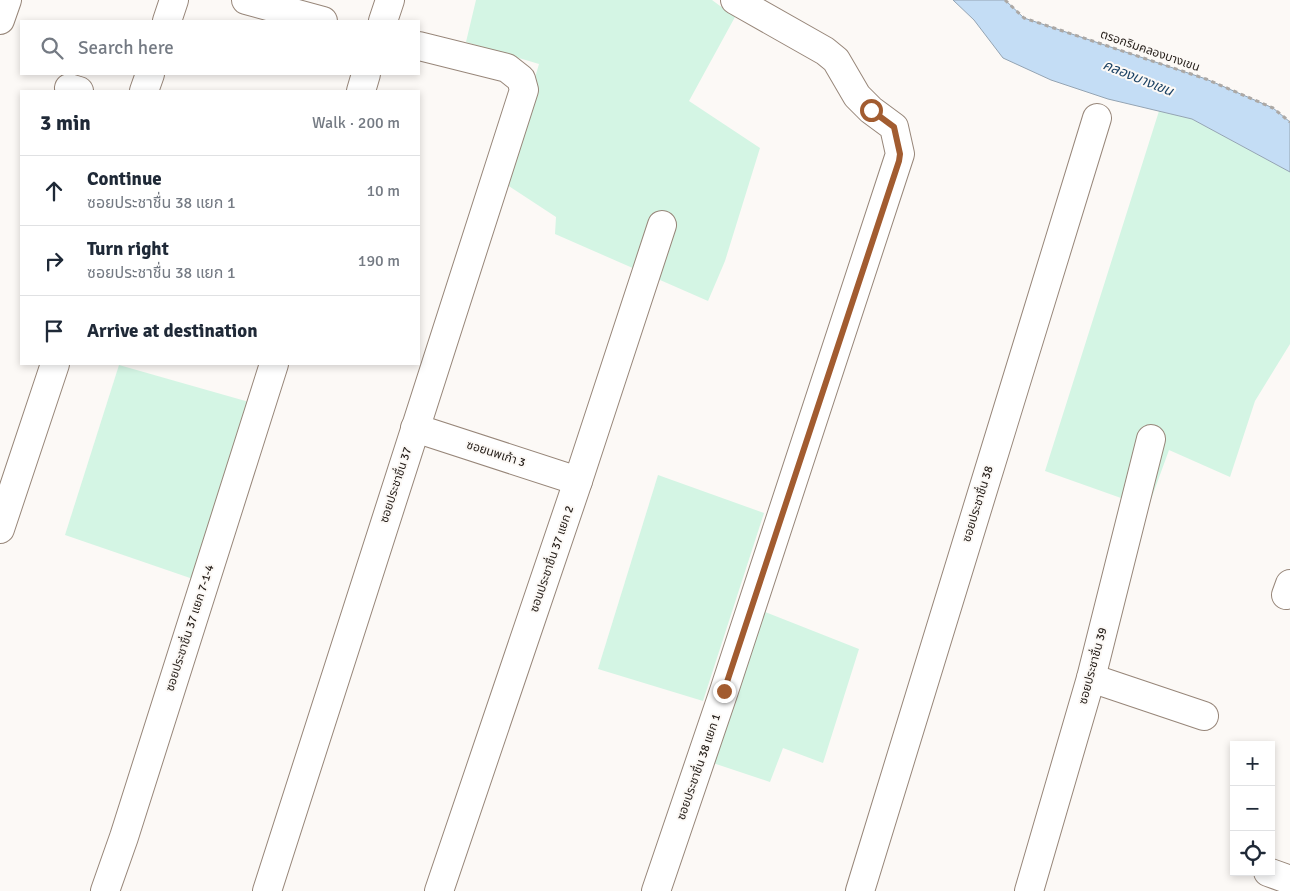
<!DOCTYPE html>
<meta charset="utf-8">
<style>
:root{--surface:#fff;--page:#f6f6f7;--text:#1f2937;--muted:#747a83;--line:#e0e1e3}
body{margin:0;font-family:Signika,"Noto Sans Thai",sans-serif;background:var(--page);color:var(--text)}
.controls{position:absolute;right:15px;bottom:15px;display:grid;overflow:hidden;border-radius:0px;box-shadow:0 2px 8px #0003}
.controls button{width:45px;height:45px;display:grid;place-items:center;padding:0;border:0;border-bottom:1px solid var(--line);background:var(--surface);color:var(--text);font:25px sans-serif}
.stop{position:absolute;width:15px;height:15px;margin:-11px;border:4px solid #a25c30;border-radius:50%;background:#fff}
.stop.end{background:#a25c30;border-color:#fff;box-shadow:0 1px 5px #0008}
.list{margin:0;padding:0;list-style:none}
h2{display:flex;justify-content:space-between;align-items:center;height:65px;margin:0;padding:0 20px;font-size:21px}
h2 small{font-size:16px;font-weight:400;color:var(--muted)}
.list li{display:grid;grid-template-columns:32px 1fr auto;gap:15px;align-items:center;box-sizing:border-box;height:70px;padding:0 20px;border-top:1px solid var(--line)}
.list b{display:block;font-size:19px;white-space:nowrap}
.list p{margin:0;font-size:16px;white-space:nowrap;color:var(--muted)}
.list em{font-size:16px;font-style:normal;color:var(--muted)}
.icon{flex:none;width:28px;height:28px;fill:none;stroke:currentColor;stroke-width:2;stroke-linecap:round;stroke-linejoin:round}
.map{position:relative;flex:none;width:1290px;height:891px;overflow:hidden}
.search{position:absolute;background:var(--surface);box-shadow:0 2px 8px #0003;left:20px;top:20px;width:400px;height:55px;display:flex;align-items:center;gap:12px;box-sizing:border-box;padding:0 18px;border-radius:0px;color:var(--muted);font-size:19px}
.panel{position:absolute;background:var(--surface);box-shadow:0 2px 8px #0003;left:20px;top:90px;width:400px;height:275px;border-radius:0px}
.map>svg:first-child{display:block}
</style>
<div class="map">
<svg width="1290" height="891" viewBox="0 0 1290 891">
<rect width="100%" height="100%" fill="#fcf9f6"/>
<!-- green -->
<g fill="#d4f5e4">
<path d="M476 0H712L735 17 689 101 760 148 725 261 708 301 555 234 556 217 504 183 539 64 466 42Z"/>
<path d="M1159 111 1192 119 1290 172V344L1255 401 1230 477 1169 450 1149 505 1121 498 1045 471Z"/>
<path d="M119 365 249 402 193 579 65 535Z"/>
<path d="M658 475 764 513 703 701 598 669Z"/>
<path d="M760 610 859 649 823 763 783 748 770 782 710 762Z"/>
</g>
<!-- water -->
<path fill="#c4ddf5" stroke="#94a4b3" d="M953 0H1005L1024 18 1206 79 1273 108 1290 122V172L1192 119 1108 99 1051 80 1003 58 974 20Z"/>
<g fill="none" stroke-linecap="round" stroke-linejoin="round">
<defs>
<g id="minor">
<path d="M246 0 323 21"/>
<path d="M0 20 7 0"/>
<path d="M167 21 174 0"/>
<path d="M383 21 390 0"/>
<path d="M69 88 79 91"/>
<path d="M144 91 150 74"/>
<path d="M361 91 366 74"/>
<path d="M415 428 578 481"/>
<path d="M0 529 55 364"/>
<path d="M1286 595 1290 584"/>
<path d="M1091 678 1204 716"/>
<path d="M1268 872 1290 880"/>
<path d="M105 891 124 837 274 364"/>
<path d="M267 891 524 90 521 79 507 68 419 46"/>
<path d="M439 891 578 481 662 225"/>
<path d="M656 891 724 691 900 154 894 127 871 110 857 96 836 60 825 51 735 0"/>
<path d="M860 891 1097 118"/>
<path d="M1029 891 1091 678 1151 439"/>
</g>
</defs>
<!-- minor casing -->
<use href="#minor" stroke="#978679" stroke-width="30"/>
<!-- path -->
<path stroke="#aca8a4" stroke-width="3" stroke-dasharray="4 4" stroke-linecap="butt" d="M1005 0 1024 18 1206 79 1273 108 1290 122"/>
<!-- minor -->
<use href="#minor" stroke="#fff" stroke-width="28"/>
</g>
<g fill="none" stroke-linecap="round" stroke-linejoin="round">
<!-- route -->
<path stroke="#a25c30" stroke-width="6" d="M724 691 899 161 900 154 894 127 871 110"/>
</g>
<g text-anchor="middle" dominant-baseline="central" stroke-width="4" stroke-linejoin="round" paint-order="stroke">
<!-- street labels -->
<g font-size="12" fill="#251e19" stroke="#fcf9f6">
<text transform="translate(1150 51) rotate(19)">ตรอกริมคลองบางเขน</text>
<text transform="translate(496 454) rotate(18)">ซอยนพเก้า 3</text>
<text transform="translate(396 485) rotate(-72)">ซอยประชาชื่น 37</text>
<text transform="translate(978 504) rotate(-73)">ซอยประชาชื่น 38</text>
<text transform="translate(552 559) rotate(-71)">ซอนประชาชื่น 37 แยก 2</text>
<text transform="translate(190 628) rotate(-72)">ซอยประชาชื่น 37 แยก 7-1-4</text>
<text transform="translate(1093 666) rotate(-75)">ซอยประชาชื่น 39</text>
<text transform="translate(699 767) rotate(-71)">ซอยประชาชื่น 38 แยก 1</text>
</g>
<!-- water labels -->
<g font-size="14" font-style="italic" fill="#1d4365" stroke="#fcf9f6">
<text transform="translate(1138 78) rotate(22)">คลองบางเขน</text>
</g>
</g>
</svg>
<div class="controls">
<button>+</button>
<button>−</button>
<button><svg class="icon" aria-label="locate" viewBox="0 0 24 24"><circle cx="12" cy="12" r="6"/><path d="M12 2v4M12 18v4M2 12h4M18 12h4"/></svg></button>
</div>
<div class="stop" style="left:871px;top:110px"></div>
<div class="stop end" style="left:724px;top:691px"></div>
<div class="search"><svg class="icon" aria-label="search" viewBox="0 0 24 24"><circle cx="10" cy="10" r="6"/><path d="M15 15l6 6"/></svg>Search here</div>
<section class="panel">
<h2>3 min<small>Walk · 200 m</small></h2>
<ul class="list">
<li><svg class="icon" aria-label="ahead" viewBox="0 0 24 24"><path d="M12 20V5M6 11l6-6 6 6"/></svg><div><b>Continue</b><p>ซอยประชาชื่น 38 แยก 1</p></div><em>10 m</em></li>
<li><svg class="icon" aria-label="right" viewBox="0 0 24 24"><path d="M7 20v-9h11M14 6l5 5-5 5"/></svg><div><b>Turn right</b><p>ซอยประชาชื่น 38 แยก 1</p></div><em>190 m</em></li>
<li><svg class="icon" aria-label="arrive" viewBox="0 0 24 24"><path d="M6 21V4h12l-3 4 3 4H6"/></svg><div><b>Arrive at destination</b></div></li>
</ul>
</section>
</div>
